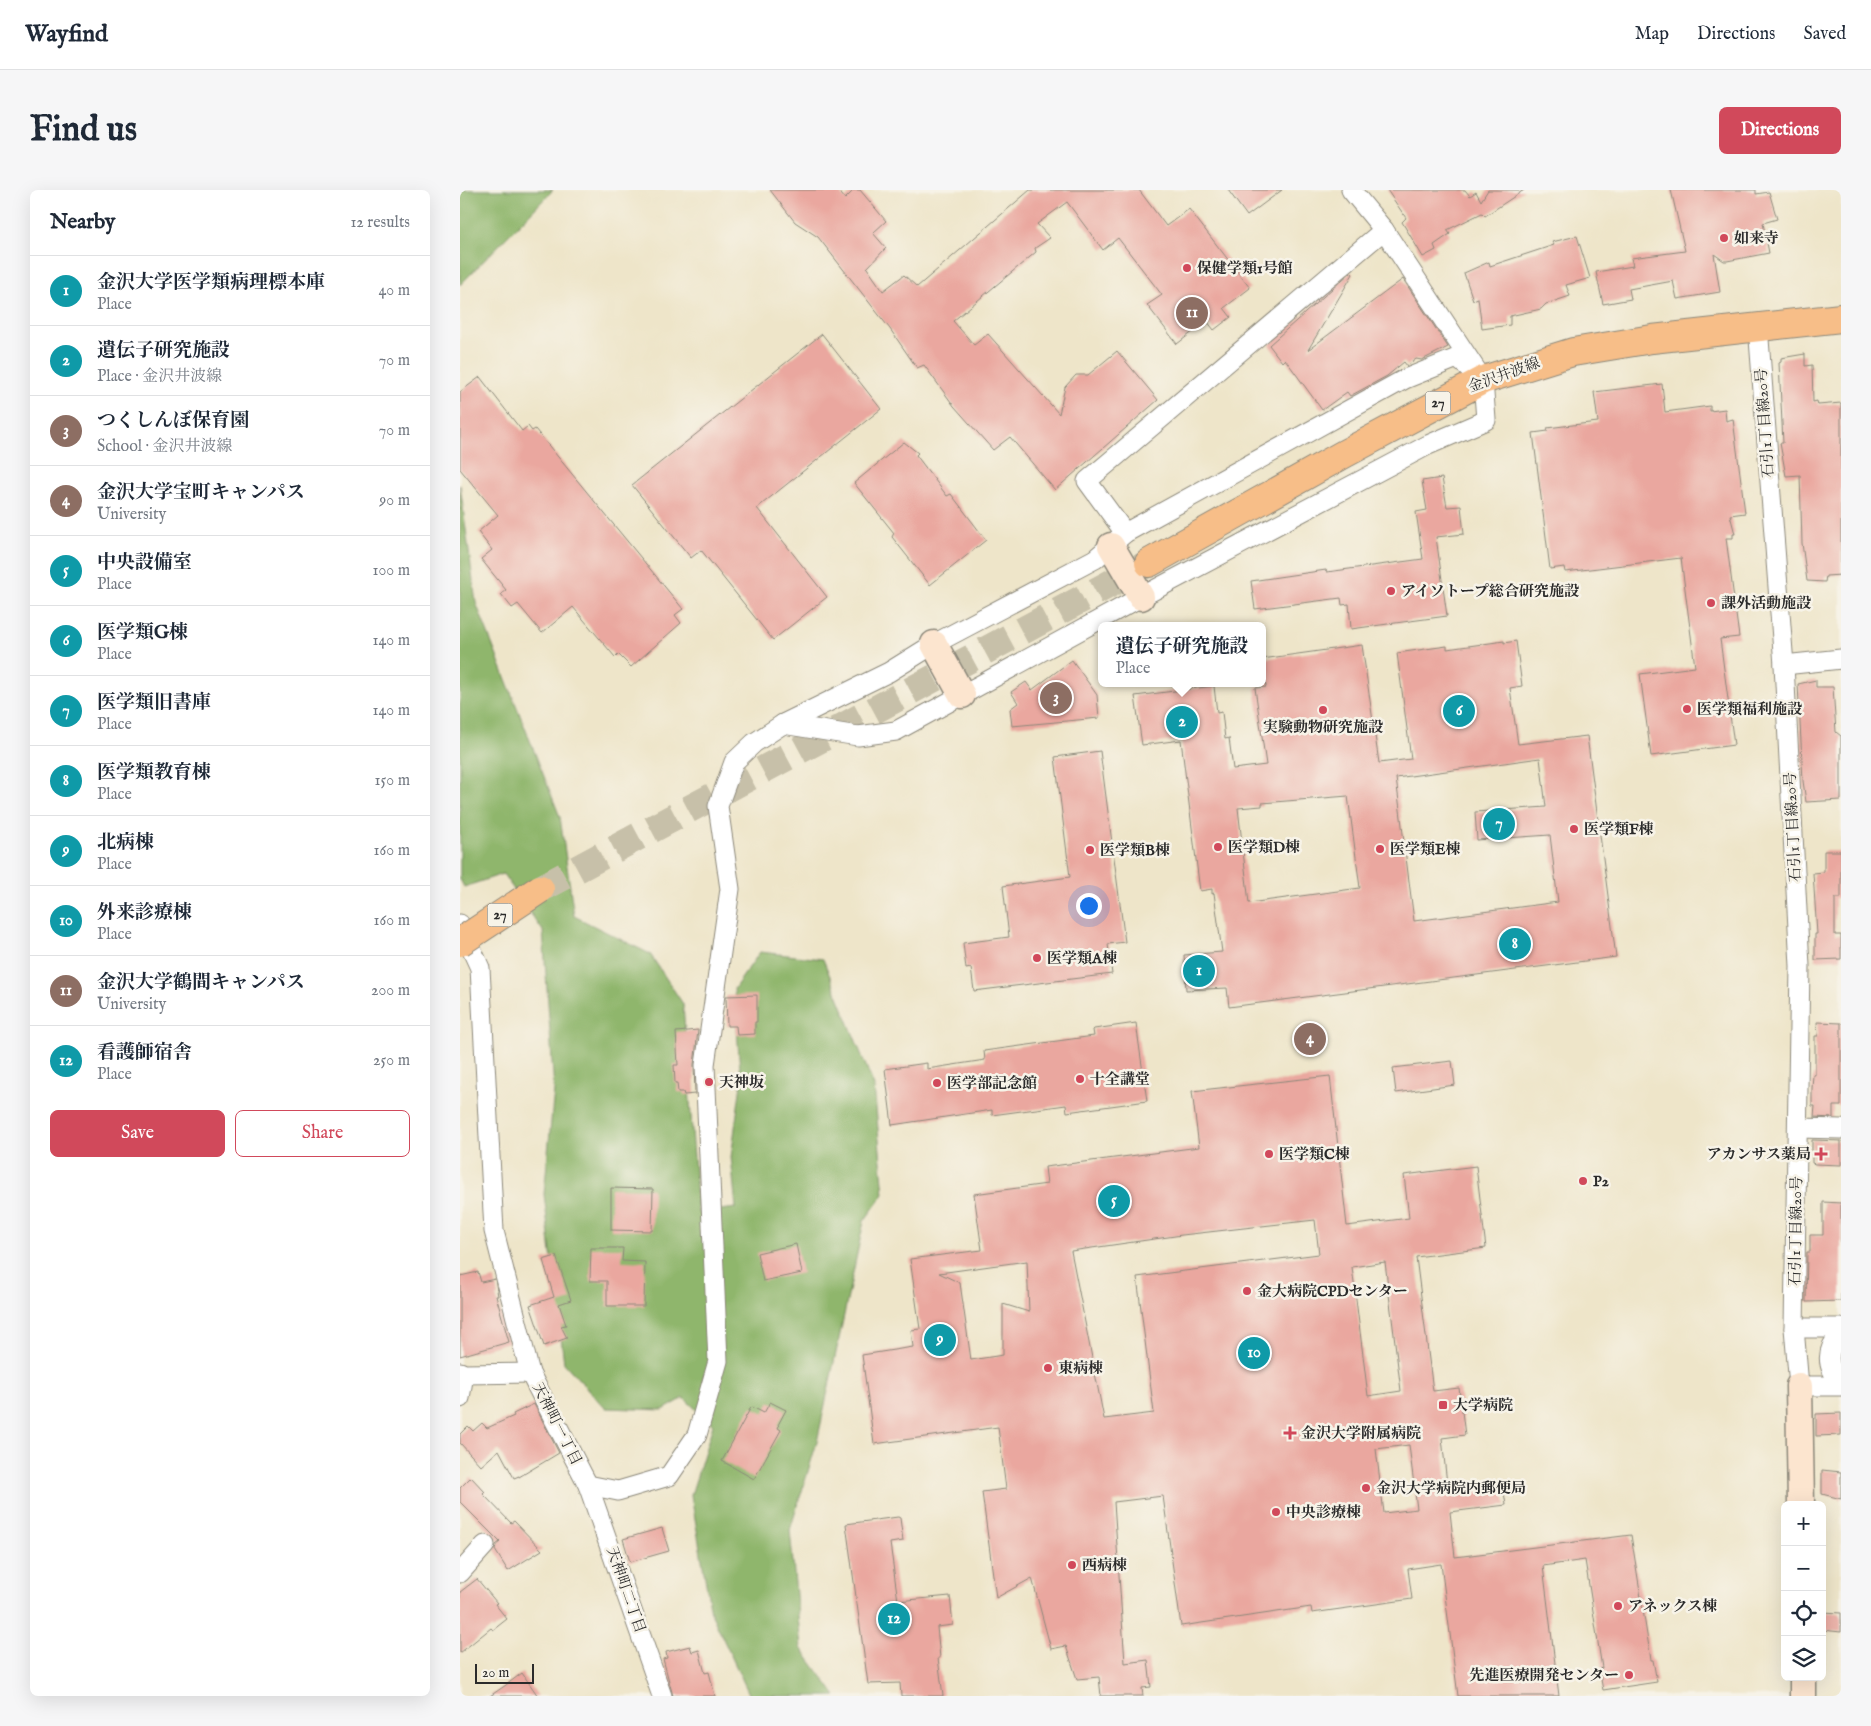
<!DOCTYPE html>
<meta charset="utf-8">
<style>
:root{--surface:#fff;--page:#f6f6f7;--text:#1f2937;--muted:#747a83;--line:#e0e1e3;--accent:#d1495b}
body{margin:0;font-family:"IM FELL English","Noto Serif JP",serif;background:var(--page);color:var(--text)}
.controls{position:absolute;right:15px;bottom:15px;display:grid;overflow:hidden;border-radius:8px;box-shadow:0 5px 20px #0002}
.controls button{width:45px;height:45px;display:grid;place-items:center;padding:0;border:0;border-bottom:1px solid var(--line);background:var(--surface);color:var(--text);font:25px sans-serif}
.scale{position:absolute;left:15px;bottom:12px;width:59px;box-sizing:border-box;padding-left:5px;border:2px solid #2b2b2b;border-top:0;font-size:14px;line-height:18px;white-space:nowrap;color:#2b2b2b;-webkit-text-stroke:4px #f7f3e8;paint-order:stroke}
.you{position:absolute;left:628px;top:715px;width:18px;height:18px;margin:-12px;border:4px solid #fff;border-radius:50%;background:#1a73e8;box-shadow:0 0 0 8px #1a73e833}
.badge{display:grid;place-items:center;width:32px;height:32px;border-radius:50%;background:var(--accent);color:#fff;font-size:16px;font-weight:700}
.pin{position:absolute;translate:-50% -50%;border:2px solid #fff;box-shadow:0 1px 5px #0006}
.popup{position:absolute;left:638px;top:432px;width:168px;height:65px;box-sizing:border-box;display:grid;place-content:center;border-radius:8px;background:var(--surface);filter:drop-shadow(0 1px 4px #0005);font-size:16px;white-space:nowrap;color:var(--muted)}
.popup b{font-size:19px;color:var(--text)}
.popup::after{content:'';position:absolute;left:50%;top:100%;margin-left:-10px;border:10px solid transparent;border-top-color:var(--surface)}
.list{margin:0;padding:0;list-style:none}
h2{display:flex;justify-content:space-between;align-items:center;height:65px;margin:0;padding:0 20px;font-size:21px}
h2 small{font-size:16px;font-weight:400;color:var(--muted)}
.list li{display:grid;grid-template-columns:32px 1fr auto;gap:15px;align-items:center;box-sizing:border-box;height:70px;padding:0 20px;border-top:1px solid var(--line)}
.list b{display:block;font-size:19px;white-space:nowrap}
.list p{margin:0;font-size:16px;white-space:nowrap;color:var(--muted)}
.list em{font-size:16px;font-style:normal;color:var(--muted)}
.actions{display:flex;gap:10px;padding:15px 20px}
.actions a{flex:1;padding:11px 0;border:1px solid var(--accent);border-radius:8px;text-align:center;font-size:18px;color:var(--accent)}
.actions .main{background:var(--accent);color:#fff}
.icon{flex:none;width:28px;height:28px;fill:none;stroke:currentColor;stroke-width:2;stroke-linecap:round;stroke-linejoin:round}
.map{position:relative;flex:none;width:1381px;height:1506px;overflow:hidden;border-radius:8px}
header{display:flex;align-items:center;gap:30px;box-sizing:border-box;height:70px;padding:0 25px;background:var(--surface);border-bottom:1px solid var(--line)}
header strong{font-size:24px}
nav{display:flex;gap:28px;margin-inline-start:auto;font-size:18px}
.intro{display:flex;align-items:center;justify-content:space-between;box-sizing:border-box;height:120px;padding:0 30px}
h1{margin:0;font-size:35px}
.button{padding:12px 22px;border-radius:8px;background:var(--accent);color:#fff;font-size:18px;font-weight:700}
main{display:flex;gap:30px;padding:0 30px}
aside{flex:1;background:var(--surface);border-radius:8px;box-shadow:0 5px 20px #0002}
.map>svg:first-child{display:block}
</style>
<header>
<strong>Wayfind</strong>
<nav><a>Map</a><a>Directions</a><a>Saved</a></nav>
</header>
<div class="intro"><h1>Find us</h1><a class="button">Directions</a></div>
<main>
<aside>
<h2>Nearby<small>12 results</small></h2>
<ul class="list">
<li><span class="badge" style="background:#0f9aa8">1</span><div><b>金沢大学医学類病理標本庫</b><p>Place</p></div><em>40 m</em></li>
<li><span class="badge" style="background:#0f9aa8">2</span><div><b>遺伝子研究施設</b><p>Place · 金沢井波線</p></div><em>70 m</em></li>
<li><span class="badge" style="background:#8d6e63">3</span><div><b>つくしんぼ保育園</b><p>School · 金沢井波線</p></div><em>70 m</em></li>
<li><span class="badge" style="background:#8d6e63">4</span><div><b>金沢大学宝町キャンパス</b><p>University</p></div><em>90 m</em></li>
<li><span class="badge" style="background:#0f9aa8">5</span><div><b>中央設備室</b><p>Place</p></div><em>100 m</em></li>
<li><span class="badge" style="background:#0f9aa8">6</span><div><b>医学類G棟</b><p>Place</p></div><em>140 m</em></li>
<li><span class="badge" style="background:#0f9aa8">7</span><div><b>医学類旧書庫</b><p>Place</p></div><em>140 m</em></li>
<li><span class="badge" style="background:#0f9aa8">8</span><div><b>医学類教育棟</b><p>Place</p></div><em>150 m</em></li>
<li><span class="badge" style="background:#0f9aa8">9</span><div><b>北病棟</b><p>Place</p></div><em>160 m</em></li>
<li><span class="badge" style="background:#0f9aa8">10</span><div><b>外来診療棟</b><p>Place</p></div><em>160 m</em></li>
<li><span class="badge" style="background:#8d6e63">11</span><div><b>金沢大学鶴間キャンパス</b><p>University</p></div><em>200 m</em></li>
<li><span class="badge" style="background:#0f9aa8">12</span><div><b>看護師宿舎</b><p>Place</p></div><em>250 m</em></li>
</ul>
<div class="actions"><a class="main">Save</a><a>Share</a></div>
</aside>
<div class="map">
<svg width="1381" height="1506" viewBox="0 0 1381 1506">
<rect width="100%" height="100%" fill="#f7f3e8"/>
<filter id="ink" filterUnits="userSpaceOnUse"><feTurbulence type="fractalNoise" baseFrequency=".02" numOctaves="2"/><feDisplacementMap in="SourceGraphic" scale="10" xChannelSelector="R" yChannelSelector="G"/><feConvolveMatrix kernelMatrix="1 2 1 2 8 2 1 2 1" color-interpolation-filters="sRGB"/></filter>
<filter id="wash" filterUnits="userSpaceOnUse"><feTurbulence type="fractalNoise" baseFrequency=".0096" numOctaves="4" result="noise"/><feDisplacementMap in="SourceGraphic" scale="20" xChannelSelector="R" yChannelSelector="G"/><feGaussianBlur stdDeviation="1.12" result="paint"/><feColorMatrix in="noise" values="0 0 0 0 0 0 0 0 0 0 0 0 0 0 0 0 0 1.4 0 .05"/><feComposite in="paint" operator="in"/></filter>
<g filter="url(#wash)">
<rect width="100%" height="100%" fill="#eee5c9"/>
<!-- forest -->
<g fill="#8fb66c" stroke="#5d704c">
<path d="M0 0H93L0 95Z"/>
<path d="M0 295 16 413 100 627 114 726 190 764 223 814 238 1023 276 1018 271 967 281 894 274 799 300 762 363 769 414 896 424 1004 404 1031 357 1252 330 1340 341 1458 376 1506H290L251 1423 231 1305 253 1235 224 1208 203 1220 145 1218 104 1173 84 1004 94 900 83 741 43 684 4 697 0 689Z"/>
</g>
<g id="blocks">
<!-- building -->
<g fill="#eaa79f" fill-rule="evenodd">
<path d="M310 0H378L385 9 394 0H400L426 31 413 43 426 58 407 78 423 101 444 85 457 97 570 0H679L706 36 729 19 790 98 764 118 771 127 754 140 747 131 717 154 687 115 702 105 658 48 643 60 607 12 577 34 590 48 575 58 576 62 493 131 514 155 528 144 599 224 605 197 616 185H628L657 161 698 210 595 300 550 247 533 260 494 216 464 175 457 178 430 139 358 47 335 32Z"/>
<path d="M768 0H822L787 26Z"/>
<path d="M927 0H1005L1010 6 1016 2 1021 11 1028 0H1064L1025 26 1022 23 987 40 990 44 974 55 976 60 963 67 942 32 946 28Z"/>
<path d="M1211 0H1296V4L1309 2 1317 29 1303 33 1309 63 1267 71H1264L1254 64 1260 102 1217 109 1213 91 1169 99 1171 109 1143 114 1136 82 1173 76 1171 68 1225 61Z"/>
<path d="M1117 46 1130 88 1106 95 1110 106 1086 114 1081 119 1050 126V135L1022 139 1018 108 1013 110 1004 83 1029 72 1030 76 1094 55 1092 52Z"/>
<path d="M891 82 893 84 848 160 943 89 988 157 962 170 956 169 947 176 944 172 927 186 890 206 887 202 862 220 825 169 822 172 809 155Z"/>
<path d="M362 144 421 219 297 318 367 407 313 450 241 360 231 368 172 295Z"/>
<path d="M1345 164V176L1352 175 1353 212 1357 211 1358 215 1381 213V385L1366 386 1365 392 1347 391 1342 353 1340 285 1326 286 1320 253H1323L1319 173 1321 172V168Z"/>
<path d="M20 187 62 241 68 236 72 241 75 239 223 419 215 425 221 433 171 477 158 464 155 467 113 417 82 443 58 414 52 418 41 404 46 400 21 369 32 360 18 342 38 325 0 279V202Z"/>
<path d="M1202 194 1205 222 1250 216V221L1265 219 1266 231 1273 229 1285 323 1270 325 1275 344H1273V348H1266L1279 447 1260 449 1274 555 1191 566 1180 484 1235 477 1221 368 1105 382 1104 377 1090 379 1073 243 1088 241 1087 238 1138 232 1134 202Z"/>
<path d="M444 252 458 263 456 265 487 306 491 304 526 350 470 395 432 347 434 343 394 293Z"/>
<path d="M982 288 987 317 1001 316 1004 344 976 347 987 426 891 439 889 414 882 415 881 408 795 419 791 391 866 380 867 382 963 369 956 322 967 320 962 291Z"/>
<path d="M1044 451V453L1056 451 1062 496 1050 498 1058 554 1127 546 1156 767 769 817 767 798 726 800 724 765 762 762 754 703 752 704V699L740 701 721 550 682 555 675 506 754 496 757 523 762 522 765 549 769 548 773 579 806 575 795 498 806 497 802 469 902 455 919 573 951 569 937 463 987 456V459ZM1080 568 1086 617 1015 622 1017 650 1090 645 1098 712 954 731 936 588ZM888 606 900 698 789 713 778 618 802 616V613Z"/>
<path d="M612 470 637 505 639 528 552 536 550 519 558 513 551 502 566 492 572 500Z"/>
<path d="M1356 490V497H1373L1376 542 1381 546V610L1346 612 1343 591 1338 494Z"/>
<path d="M640 561 665 752 648 754 652 784 514 801 511 778 506 779 503 753 549 747 543 696 610 687 595 567Z"/>
<path d="M1364 661H1381V708H1375V745H1381V769L1355 770V744H1357L1353 683 1364 682Z"/>
<path d="M297 805V832H295V844L277 845 276 836H267L266 806Z"/>
<path d="M1357 832 1381 833V916H1373V928L1354 927 1355 916H1352V898L1353 885H1355V846H1358Z"/>
<path d="M676 833 687 911 607 922 606 915 532 925V920L432 935 425 879 467 873V879L525 870 524 861 634 846 633 840 634 839Z"/>
<path d="M238 840 234 875 235 904 224 905 223 902H218L217 893H215L214 875H218L216 842Z"/>
<path d="M992 871 995 895 936 903 933 878Z"/>
<path d="M870 886 887 1036 949 1028 944 985 1016 976 1026 1058 956 1067 973 1201 999 1198 1005 1245 982 1248 988 1303 1043 1296 1046 1315 990 1322 995 1367 1171 1345 1191 1470H1193L1197 1492 1143 1500 1139 1479 1142 1478 1125 1370 1083 1376 1099 1506H998L981 1374 948 1379 952 1409 852 1423 851 1417 721 1436 703 1306 654 1312 665 1473 688 1470 691 1497 682 1498 683 1506H641L639 1487 617 1489 606 1456 591 1459 572 1388 536 1408 522 1302 546 1299 538 1237 414 1254 402 1165 453 1157 451 1140 460 1139 450 1069 522 1060 514 1004 587 994 585 977 739 957 732 901ZM855 1030 859 1064 677 1087 694 1223 644 1229 611 1061 722 1045ZM567 1071 569 1122 543 1114V1165L511 1170 500 1093 479 1083ZM925 1072 941 1201 908 1206 892 1077ZM949 1255 957 1319 924 1323 916 1259Z"/>
<path d="M1352 950 1381 951V975L1355 974 1352 973Z"/>
<path d="M151 998 193 999 192 1041 151 1040Z"/>
<path d="M1363 1012 1381 1013V1111L1346 1112 1347 1062H1350V1045H1363Z"/>
<path d="M336 1054 342 1083 303 1091 297 1063Z"/>
<path d="M131 1058H163L162 1071 185 1072 184 1116H147V1091H130Z"/>
<path d="M96 1066 111 1110 99 1114 106 1135 101 1136 107 1148 84 1156 70 1115 94 1107 83 1070Z"/>
<path d="M18 1082 21 1092 35 1089 38 1106H36L49 1152 0 1166V1086Z"/>
<path d="M310 1212 326 1220 318 1235 319 1236 318 1238 321 1240 294 1289 262 1271 290 1219 292 1217 304 1223Z"/>
<path d="M74 1214 99 1263 59 1287V1286L54 1288 39 1260 21 1276 0 1253V1244L8 1236 13 1241 22 1233 27 1238 54 1226 53 1224Z"/>
<path d="M1381 1223V1245L1356 1246V1224Z"/>
<path d="M1362 1280 1381 1282V1309L1362 1304Z"/>
<path d="M11 1287 25 1302 23 1304 51 1333 54 1331 82 1360 48 1381 35 1360 36 1355 40 1352 0 1312V1298Z"/>
<path d="M438 1327 440 1328 443 1351 430 1353 438 1411 490 1406 493 1435 477 1437 480 1468H478L483 1506H441L440 1493 408 1494 386 1334Z"/>
<path d="M202 1338 209 1361 170 1372 163 1349Z"/>
<path d="M17 1389 37 1413 35 1414 47 1429 33 1440 31 1438 0 1463V1402Z"/>
<path d="M1362 1422 1381 1423V1442L1362 1440Z"/>
<path d="M230 1456 232 1462 239 1460 245 1483 249 1482 255 1506H213L203 1469 207 1468 206 1462Z"/>
<path d="M62 1483 78 1506H30L46 1495Z"/>
</g>
</g>
</g>
<g filter="url(#ink)">
<use href="#blocks" fill-opacity="0" stroke="#8c887a" stroke-width="1"/>
<g fill="none" stroke-linecap="round" stroke-linejoin="round">
<!-- primary-tunnel -->
<path stroke="#c7c0a9" stroke-width="28" stroke-dasharray="28 14" stroke-linecap="butt" d="M80 699 689 373"/>
<defs>
<g id="street">
<path d="M1298 136 1324 475 1340 776 1334 1138 1339 1196H1381"/>
<path d="M665 343 627 291 924 40"/>
<path d="M1324 475 1381 469"/>
<path d="M323 534 398 546 436 541 681 407 968 255 1026 230 1023 190 924 40 891 0"/>
<path d="M0 734 20 778 34 1041 70 1183 128 1295 202 1506"/>
<path d="M1338 938 1381 939"/>
<path d="M1334 1138H1381"/>
<path d="M1381 1143C1366 1159 1365 1177 1381 1192"/>
<path d="M0 1182 4 1184 70 1183"/>
<path d="M0 1208 4 1184"/>
<path d="M128 1295 158 1301 209 1286 237 1245 258 1171 245 875 270 699 258 616 274 572 294 553 323 534 429 482 474 454 635 369 665 343 945 189 997 168 1023 190"/>
<path d="M0 1383 25 1355"/>
</g>
<g id="secondary">
<path d="M651 356 681 407"/>
<path d="M474 454 502 505"/>
<path d="M1339 1196 1341 1315"/>
<path d="M1343 1487V1506"/>
</g>
<path id="primary" d="M689 373 884 264 1023 190 1113 162 1192 149 1381 128"/>
</defs>
<!-- street casing -->
<use href="#street" stroke="#8c887a" stroke-width="21"/>
<!-- secondary casing -->
<use href="#secondary" stroke="#8c887a" stroke-width="29"/>
<!-- primary casing -->
<use href="#primary" stroke="#8c887a" stroke-width="30"/>
<!-- street -->
<use href="#street" stroke="#fff" stroke-width="19"/>
<!-- secondary -->
<use href="#secondary" stroke="#fce5cf" stroke-width="26"/>
<!-- primary -->
<use href="#primary" stroke="#f7be88" stroke-width="28"/>
<defs>
<path id="primary-bridge" d="M0 752 80 699"/>
</defs>
<!-- primary-bridge casing -->
<use href="#primary-bridge" stroke="#8c887a" stroke-width="30" stroke-linecap="butt"/>
<!-- primary-bridge -->
<use href="#primary-bridge" stroke="#f7be88" stroke-width="28"/>
</g>
</g>
<!-- markers -->
<g fill="#d1495b" stroke="#f7f3e8" stroke-width="2">
<circle cx="1264" cy="48" r="5"/>
<circle cx="727" cy="78" r="5"/>
<circle cx="931" cy="401" r="5"/>
<circle cx="1251" cy="413" r="5"/>
<circle cx="1227" cy="519" r="5"/>
<circle cx="863" cy="520" r="5"/>
<circle cx="1114" cy="639" r="5"/>
<circle cx="758" cy="657" r="5"/>
<circle cx="920" cy="659" r="5"/>
<circle cx="630" cy="660" r="5"/>
<circle cx="577" cy="768" r="5"/>
<circle cx="620" cy="889" r="5"/>
<circle cx="249" cy="892" r="5"/>
<circle cx="477" cy="893" r="5"/>
<circle cx="809" cy="964" r="5"/>
<path d="M1358.5 956.5h5v5h5v5h-5v5h-5v-5h-5v-5h5z"/>
<circle cx="1123" cy="991" r="5"/>
<circle cx="787" cy="1101" r="5"/>
<circle cx="588" cy="1178" r="5"/>
<rect x="978" y="1210" width="10" height="10" rx="2.5"/>
<path d="M827.5 1235.5h5v5h5v5h-5v5h-5v-5h-5v-5h5z"/>
<circle cx="906" cy="1298" r="5"/>
<circle cx="816" cy="1322" r="5"/>
<circle cx="612" cy="1375" r="5"/>
<circle cx="1158" cy="1416" r="5"/>
<circle cx="1169" cy="1485" r="5"/>
</g>
<g text-anchor="middle" dominant-baseline="central" stroke-width="5" stroke-linejoin="round" paint-order="stroke">
<!-- shield labels -->
<g fill="#f7f3e8" stroke="#686764" stroke-width="1">
<rect x="965.5" y="201.5" width="25" height="23" rx="4"/>
<rect x="27.5" y="713.5" width="25" height="23" rx="4"/>
</g>
<g font-size="14" font-weight="bold" fill="#2b2b2b">
<text x="978" y="213">27</text>
<text x="40" y="725">27</text>
</g>
<!-- poi labels -->
<g font-size="15" font-weight="bold" fill="#2b2b2b" stroke="#f7f3e8" text-anchor="start">
<text x="1274" y="48">如来寺</text>
<text x="737" y="78">保健学類1号館</text>
<text x="941" y="401">アイソトープ総合研究施設</text>
<text x="1261" y="413">課外活動施設</text>
<text x="1237" y="519">医学類福利施設</text>
<text x="863" y="537" text-anchor="middle">実験動物研究施設</text>
<text x="1124" y="639">医学類F棟</text>
<text x="768" y="657">医学類D棟</text>
<text x="930" y="659">医学類E棟</text>
<text x="640" y="660">医学類B棟</text>
<text x="587" y="768">医学類A棟</text>
<text x="630" y="889">十全講堂</text>
<text x="259" y="892">天神坂</text>
<text x="487" y="893">医学部記念館</text>
<text x="819" y="964">医学類C棟</text>
<text x="1351" y="964" text-anchor="end">アカンサス薬局</text>
<text x="1133" y="991">P2</text>
<text x="797" y="1101">金大病院CPDセンター</text>
<text x="598" y="1178">東病棟</text>
<text x="993" y="1215">大学病院</text>
<text x="841" y="1243">金沢大学附属病院</text>
<text x="916" y="1298">金沢大学病院内郵便局</text>
<text x="826" y="1322">中央診療棟</text>
<text x="622" y="1375">西病棟</text>
<text x="1168" y="1416">アネックス棟</text>
<text x="1159" y="1485" text-anchor="end">先進医療開発センター</text>
</g>
<!-- street labels -->
<g font-size="15" fill="#2b2b2b" stroke="#f7f3e8">
<text transform="translate(1044 185) rotate(-20)">金沢井波線</text>
<text transform="translate(1305 233) rotate(-94)">石引1丁目線20号</text>
<text transform="translate(1333 637) rotate(-93)">石引1丁目線20号</text>
<text transform="translate(1336 1041) rotate(-89)">石引1丁目線20号</text>
<text transform="translate(97 1234) rotate(63)">天神町一丁目</text>
<text transform="translate(166 1400) rotate(71)">天神町二丁目</text>
</g>
</g>
</svg>
<div class="controls">
<button>+</button>
<button>−</button>
<button><svg class="icon" aria-label="locate" viewBox="0 0 24 24"><circle cx="12" cy="12" r="6"/><path d="M12 2v4M12 18v4M2 12h4M18 12h4"/></svg></button>
<button><svg class="icon" aria-label="layers" viewBox="0 0 24 24"><path d="M12 4l9 5-9 5-9-5zM3 14l9 5 9-5"/></svg></button>
</div>
<div class="scale">20 m</div>
<div class="you"></div>
<div class="pin badge" style="left:739px;top:781px;background:#0f9aa8">1</div>
<div class="pin badge" style="left:722px;top:532px;background:#0f9aa8">2</div>
<div class="popup"><b>遺伝子研究施設</b>Place</div>
<div class="pin badge" style="left:596px;top:508px;background:#8d6e63">3</div>
<div class="pin badge" style="left:850px;top:849px;background:#8d6e63">4</div>
<div class="pin badge" style="left:654px;top:1011px;background:#0f9aa8">5</div>
<div class="pin badge" style="left:999px;top:521px;background:#0f9aa8">6</div>
<div class="pin badge" style="left:1039px;top:634px;background:#0f9aa8">7</div>
<div class="pin badge" style="left:1055px;top:754px;background:#0f9aa8">8</div>
<div class="pin badge" style="left:480px;top:1150px;background:#0f9aa8">9</div>
<div class="pin badge" style="left:794px;top:1163px;background:#0f9aa8">10</div>
<div class="pin badge" style="left:732px;top:123px;background:#8d6e63">11</div>
<div class="pin badge" style="left:434px;top:1429px;background:#0f9aa8">12</div>
</div>
</main>
